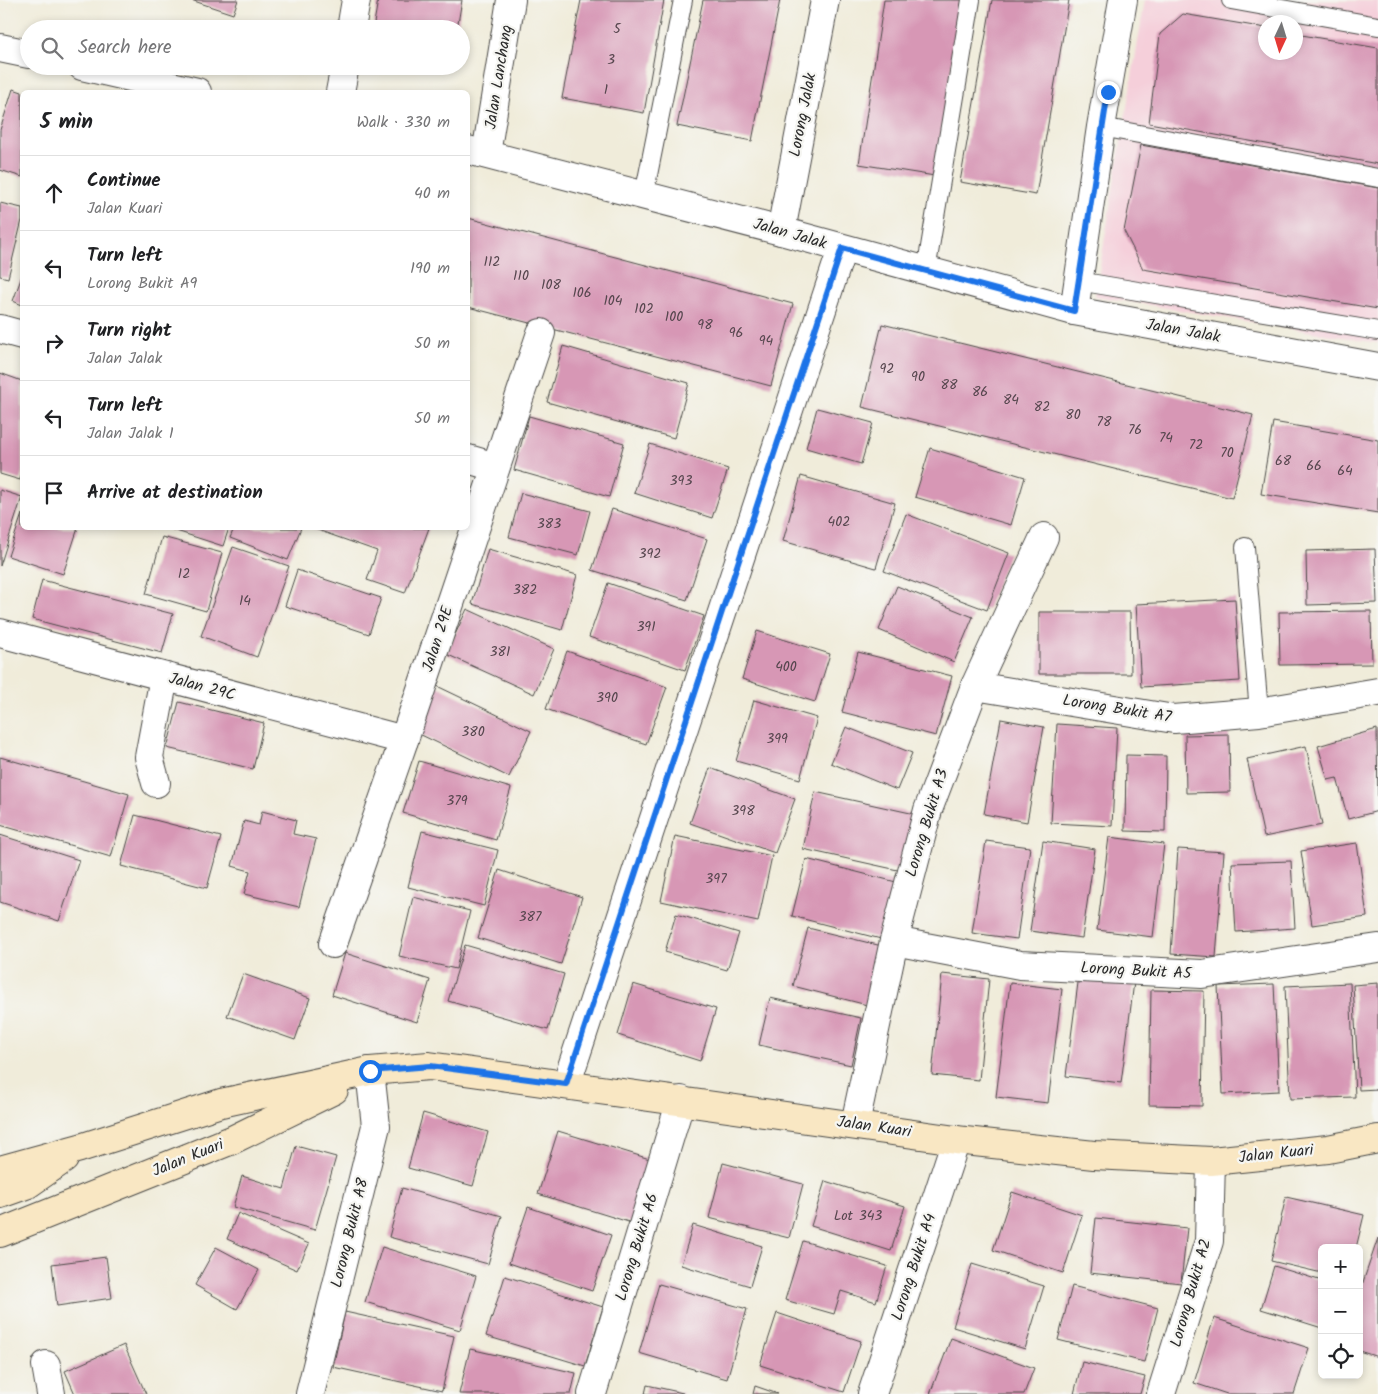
<!DOCTYPE html>
<meta charset="utf-8">
<style>
:root{--surface:#fff;--page:#f6f6f6;--text:#202124;--muted:#757577;--line:#e0e0e0}
body{margin:0;font-family:Kalam,sans-serif;background:var(--page);color:var(--text)}
.controls{position:absolute;right:15px;bottom:15px;display:grid;overflow:hidden;border-radius:8px;box-shadow:0 2px 8px #0003}
.controls button{width:45px;height:45px;display:grid;place-items:center;padding:0;border:0;border-bottom:1px solid var(--line);background:var(--surface);color:var(--text);font:25px sans-serif}
.compass{position:absolute;left:1258px;top:15px;width:45px;height:45px;border-radius:50%;background:var(--surface);box-shadow:0 2px 8px #0003;rotate:184deg}
.stop{position:absolute;width:15px;height:15px;margin:-11px;border:4px solid #1a73e8;border-radius:50%;background:#fff}
.stop.end{background:#1a73e8;border-color:#fff;box-shadow:0 1px 5px #0008}
.list{margin:0;padding:0;list-style:none}
h2{display:flex;justify-content:space-between;align-items:center;height:65px;margin:0;padding:0 20px;font-size:21px}
h2 small{font-size:16px;font-weight:400;color:var(--muted)}
.list li{display:grid;grid-template-columns:32px 1fr auto;gap:15px;align-items:center;box-sizing:border-box;height:75px;padding:0 20px;border-top:1px solid var(--line)}
.list b{display:block;font-size:19px;white-space:nowrap}
.list p{margin:0;font-size:16px;white-space:nowrap;color:var(--muted)}
.list em{font-size:16px;font-style:normal;color:var(--muted)}
.icon{flex:none;width:28px;height:28px;fill:none;stroke:currentColor;stroke-width:2;stroke-linecap:round;stroke-linejoin:round}
.map{position:relative;flex:none;width:1378px;height:1394px;overflow:hidden}
.search{position:absolute;background:var(--surface);box-shadow:0 2px 8px #0003;left:20px;top:20px;width:450px;height:55px;display:flex;align-items:center;gap:12px;box-sizing:border-box;padding:0 18px;border-radius:28px;color:var(--muted);font-size:19px}
.panel{position:absolute;background:var(--surface);box-shadow:0 2px 8px #0003;left:20px;top:90px;width:450px;height:440px;border-radius:8px}
.map>svg:first-child{display:block}
</style>
<div class="map">
<svg width="1378" height="1394" viewBox="0 0 1378 1394">
<rect width="100%" height="100%" fill="#f6f6f2"/>
<filter id="ink" filterUnits="userSpaceOnUse"><feTurbulence type="fractalNoise" baseFrequency=".02" numOctaves="2"/><feDisplacementMap in="SourceGraphic" scale="10" xChannelSelector="R" yChannelSelector="G"/><feConvolveMatrix kernelMatrix="1 2 1 2 8 2 1 2 1" color-interpolation-filters="sRGB"/></filter>
<filter id="wash" filterUnits="userSpaceOnUse"><feTurbulence type="fractalNoise" baseFrequency=".0096" numOctaves="4" result="noise"/><feDisplacementMap in="SourceGraphic" scale="20" xChannelSelector="R" yChannelSelector="G"/><feGaussianBlur stdDeviation="1.12" result="paint"/><feColorMatrix in="noise" values="0 0 0 0 0 0 0 0 0 0 0 0 0 0 0 0 0 1.4 0 .05"/><feComposite in="paint" operator="in"/></filter>
<g filter="url(#wash)">
<rect width="100%" height="100%" fill="#f0ecda"/>
<!-- built -->
<path fill="#f5cfda" fill-rule="evenodd" d="M1145 0 1378 1V343L1095 296ZM1266 22H1296V52H1266Z"/>
<g id="blocks">
<!-- building -->
<g fill="#d797b5">
<path d="M191 0H238L233 14Z"/>
<path d="M378 0H462L457 29H373Z"/>
<path d="M581 0H664L644 113 562 98Z"/>
<path d="M703 0H780L752 141 677 126Z"/>
<path d="M884 0H962L935 176 859 164Z"/>
<path d="M992 0H1069L1036 195 960 182Z"/>
<path d="M1183 14 1266 28V52H1296V34L1378 48V164L1149 123 1160 34Z"/>
<path d="M13 89 22 92V177L0 170V130Z"/>
<path d="M1141 145 1378 188V309L1143 269 1124 231Z"/>
<path d="M0 203 22 208V220L8 278 0 276Z"/>
<path d="M468 218 793 304 771 386 468 307Z"/>
<path d="M22 276V305L13 301Z"/>
<path d="M882 324 1253 415 1232 498 862 407Z"/>
<path d="M563 346 689 383 674 438 547 402Z"/>
<path d="M0 373 22 381V472L20 480 0 474Z"/>
<path d="M817 408 873 423 861 464 806 448Z"/>
<path d="M529 416 624 443 609 497 514 470Z"/>
<path d="M1273 422 1378 440V513L1261 494Z"/>
<path d="M650 444 728 469 712 518 634 493Z"/>
<path d="M930 448 1025 477 1011 525 915 497Z"/>
<path d="M801 476 895 503 876 568 783 541Z"/>
<path d="M0 490 22 497 0 566Z"/>
<path d="M521 493 590 511 578 555 509 537Z"/>
<path d="M612 509 707 539 687 600 592 570Z"/>
<path d="M22 514V528H78L63 574 8 556Z"/>
<path d="M906 514 1009 553 987 610 884 571Z"/>
<path d="M167 528H229L223 546Z"/>
<path d="M234 528H301L288 560 230 538Z"/>
<path d="M312 528H429L405 593 367 580 377 551Z"/>
<path d="M162 537 222 553 206 611 146 594Z"/>
<path d="M233 547 289 566 257 657 201 636Z"/>
<path d="M488 549 577 575 562 630 472 604Z"/>
<path d="M1375 549 1377 603 1307 605 1306 551Z"/>
<path d="M297 570 381 598 369 634 285 606Z"/>
<path d="M42 580 173 614 162 653 32 619Z"/>
<path d="M608 583 704 616 685 670 589 637Z"/>
<path d="M897 586 973 617 954 662 879 630Z"/>
<path d="M1235 599 1240 681 1141 687 1136 604Z"/>
<path d="M467 609 554 649 534 694 446 654Z"/>
<path d="M1371 611 1372 664 1280 665 1279 612Z"/>
<path d="M1039 612H1130L1131 674H1039Z"/>
<path d="M757 631 830 654 815 702 742 679Z"/>
<path d="M567 651 667 687 646 744 546 709Z"/>
<path d="M858 652 952 676 936 736 842 712Z"/>
<path d="M437 686 531 731 509 777 415 732Z"/>
<path d="M754 700 817 718 800 779 736 761Z"/>
<path d="M179 702 264 723 253 769 167 748Z"/>
<path d="M1001 719 1044 727 1027 822 984 814Z"/>
<path d="M1057 724 1117 728 1112 826 1051 823Z"/>
<path d="M846 727 912 753 897 790 831 763Z"/>
<path d="M1377 729 1378 811 1348 819 1337 778 1328 780 1318 746Z"/>
<path d="M1229 734 1230 792 1186 793 1185 735Z"/>
<path d="M1306 746 1322 825 1264 837 1247 759Z"/>
<path d="M1126 755 1166 756 1165 832 1125 831Z"/>
<path d="M0 757 129 794 111 857 0 825Z"/>
<path d="M419 761 511 788 496 840 403 813Z"/>
<path d="M710 768 795 799 775 853 690 823Z"/>
<path d="M815 792 915 814 902 871 803 849Z"/>
<path d="M262 811 296 820 293 834 316 839 299 907 244 894 250 871 232 866 244 821 259 825Z"/>
<path d="M135 815 221 837 207 888 121 866Z"/>
<path d="M422 831 498 850 484 906 408 887Z"/>
<path d="M0 835 79 860 59 921 0 902Z"/>
<path d="M675 836 772 856 758 922 661 901Z"/>
<path d="M1109 837 1164 844 1153 937 1097 930Z"/>
<path d="M986 841 1030 847 1017 939 972 933Z"/>
<path d="M1043 841 1095 849 1082 938 1030 931Z"/>
<path d="M1357 843 1367 917 1312 925 1301 851Z"/>
<path d="M1178 849 1224 852 1216 957 1171 954Z"/>
<path d="M806 859 896 882 881 939 792 916Z"/>
<path d="M1291 861 1295 928 1236 932 1232 863Z"/>
<path d="M499 870 582 897 561 964 478 938Z"/>
<path d="M413 897 470 911 456 969 399 956Z"/>
<path d="M676 914 739 933 727 970 665 952Z"/>
<path d="M808 928 886 947 871 1006 793 986Z"/>
<path d="M465 945 564 974 548 1030 448 1001Z"/>
<path d="M345 953 430 980 417 1022 332 995Z"/>
<path d="M243 974 310 998 295 1040 227 1016Z"/>
<path d="M942 974 989 979 979 1080 932 1075Z"/>
<path d="M1079 975 1134 982 1121 1083 1066 1076Z"/>
<path d="M1010 983 1062 989 1048 1103 996 1097Z"/>
<path d="M1350 983 1355 1097 1290 1099 1285 986Z"/>
<path d="M1378 983V1089L1359 1090 1353 985Z"/>
<path d="M633 984 716 1009 700 1061 618 1035Z"/>
<path d="M1274 984 1279 1091 1223 1094 1218 986Z"/>
<path d="M1151 990 1204 991 1202 1106 1149 1105Z"/>
<path d="M770 998 861 1018 851 1065 759 1045Z"/>
<path d="M423 1113 488 1132 473 1186 408 1168Z"/>
<path d="M558 1131 653 1160 632 1223 538 1194Z"/>
<path d="M296 1146 336 1157 315 1230 233 1207 242 1176 284 1189Z"/>
<path d="M723 1163 803 1184 789 1238 709 1218Z"/>
<path d="M825 1181 905 1206 891 1251 811 1226Z"/>
<path d="M402 1188 502 1216 488 1264 389 1237Z"/>
<path d="M1012 1192 1082 1215 1063 1273 993 1250Z"/>
<path d="M1286 1197 1364 1215 1356 1248H1322V1273L1271 1261Z"/>
<path d="M528 1207 611 1235 592 1291 509 1263Z"/>
<path d="M238 1213 309 1244 297 1270 227 1239Z"/>
<path d="M1096 1218 1187 1228 1181 1283 1090 1273Z"/>
<path d="M693 1225 762 1246 750 1286 681 1265Z"/>
<path d="M1378 1238V1357L1359 1351V1294Z"/>
<path d="M803 1241 887 1266 876 1302 841 1291 834 1314 785 1300Z"/>
<path d="M216 1247 259 1270 237 1309 195 1285Z"/>
<path d="M382 1247 476 1276 460 1330 365 1302Z"/>
<path d="M106 1257 112 1298 57 1306 52 1264Z"/>
<path d="M972 1264 1044 1286 1025 1349 953 1327Z"/>
<path d="M1274 1266 1322 1281V1328L1261 1309Z"/>
<path d="M505 1276 603 1307 585 1366 486 1336Z"/>
<path d="M659 1284 747 1309 727 1379 639 1353Z"/>
<path d="M1072 1286 1158 1308 1144 1362 1058 1340Z"/>
<path d="M345 1312 454 1336 442 1391 333 1367Z"/>
<path d="M777 1313 861 1341 844 1392 760 1365Z"/>
<path d="M1214 1318 1309 1348 1294 1394H1227L1194 1383Z"/>
<path d="M951 1338 1034 1368 1024 1394H930Z"/>
<path d="M124 1345 146 1394H75L65 1371Z"/>
<path d="M470 1349 576 1373 571 1394H459Z"/>
<path d="M1082 1362 1145 1377 1140 1394H1074Z"/>
<path d="M647 1385 683 1393V1394H645Z"/>
<path d="M755 1386 778 1394H753Z"/>
</g>
</g>
</g>
<g filter="url(#ink)">
<use href="#blocks" fill-opacity="0" stroke="#494845" stroke-width="1"/>
<g fill="none" stroke-linecap="round" stroke-linejoin="round">
<defs>
<g id="lane">
<path d="M1231 0 1378 26"/>
<path d="M1101 127 1378 178"/>
<path d="M644 195 683 0"/>
<path d="M926 271 971 0"/>
<path d="M1078 281 1378 331"/>
<path d="M1245 547 1259 712"/>
</g>
<g id="street">
<path d="M351 29 356 0"/>
<path d="M0 48 29 54"/>
<path d="M82 66 197 92"/>
<path d="M340 92 345 66"/>
<path d="M468 150 781 231 1074 311 1378 367"/>
<path d="M486 154 511 0"/>
<path d="M781 231 825 0"/>
<path d="M1074 311 1101 127 1123 0"/>
<path d="M0 329 22 335"/>
<path d="M468 459 495 467"/>
<path d="M0 633 404 740"/>
<path d="M975 686 1174 719 1259 712 1378 692"/>
<path d="M156 783 149 757 164 677"/>
<path d="M894 941 1020 965 1202 974 1378 948"/>
<path d="M333 944 404 740 541 333"/>
<path d="M566 1085 842 249"/>
<path d="M855 1124 894 941 928 810 975 686 1044 537"/>
<path d="M46 1365 51 1394"/>
<path d="M310 1394 376 1126 370 1071"/>
<path d="M592 1394 681 1100"/>
<path d="M872 1394 956 1140"/>
<path d="M1161 1394 1209 1241 1211 1161"/>
</g>
<g id="secondary">
<path d="M0 1170 80 1148 221 1103 370 1071 429 1066 956 1140 1094 1155 1211 1161 1328 1149 1378 1139"/>
<path d="M0 1194 28 1184 64 1159"/>
<path d="M0 1233 232 1140 334 1090"/>
</g>
</defs>
<!-- lane casing -->
<use href="#lane" stroke="#494845" stroke-width="20"/>
<!-- street casing -->
<use href="#street" stroke="#494845" stroke-width="30"/>
<!-- secondary casing -->
<use href="#secondary" stroke="#494845" stroke-width="30"/>
<!-- lane -->
<use href="#lane" stroke="#fff" stroke-width="18"/>
<!-- street -->
<use href="#street" stroke="#fff" stroke-width="28"/>
<!-- secondary -->
<use href="#secondary" stroke="#f9e7c3" stroke-width="28"/>
</g>
</g>
<g fill="none" stroke-linecap="round" stroke-linejoin="round" filter="url(#ink)">
<!-- route -->
<path stroke="#1a73e8" stroke-width="6" d="M370 1071 430 1066 566 1084 842 248 1074 311 1108 92"/>
</g>
<g text-anchor="middle" dominant-baseline="central" stroke-width="4.5" stroke-linejoin="round" paint-order="stroke">
<!-- number labels -->
<g font-size="14" fill="#56464e">
<text x="617" y="29">5</text>
<text x="611" y="60">3</text>
<text x="606" y="90">1</text>
<text x="492" y="262">112</text>
<text x="521" y="276">110</text>
<text x="551" y="285">108</text>
<text x="582" y="293">106</text>
<text x="613" y="301">104</text>
<text x="644" y="309">102</text>
<text x="674" y="317">100</text>
<text x="705" y="325">98</text>
<text x="736" y="333">96</text>
<text x="766" y="341">94</text>
<text x="887" y="369">92</text>
<text x="918" y="377">90</text>
<text x="949" y="385">88</text>
<text x="980" y="392">86</text>
<text x="1011" y="400">84</text>
<text x="1042" y="407">82</text>
<text x="1073" y="415">80</text>
<text x="1104" y="422">78</text>
<text x="1135" y="430">76</text>
<text x="1166" y="438">74</text>
<text x="1196" y="445">72</text>
<text x="1227" y="453">70</text>
<text x="1283" y="461">68</text>
<text x="1314" y="466">66</text>
<text x="1345" y="471">64</text>
<text x="681" y="481">393</text>
<text x="839" y="522">402</text>
<text x="549" y="524">383</text>
<text x="650" y="554">392</text>
<text x="184" y="574">12</text>
<text x="525" y="590">382</text>
<text x="245" y="601">14</text>
<text x="646" y="627">391</text>
<text x="500" y="652">381</text>
<text x="786" y="667">400</text>
<text x="607" y="698">390</text>
<text x="473" y="732">380</text>
<text x="777" y="739">399</text>
<text x="457" y="801">379</text>
<text x="743" y="811">398</text>
<text x="716" y="879">397</text>
<text x="530" y="917">387</text>
<text x="858" y="1216">Lot 343</text>
</g>
<!-- street labels -->
<g font-size="16" fill="#2b2b2b" stroke="#f6f6f2">
<text transform="translate(499 77) rotate(-81)">Jalan Lanchang</text>
<text transform="translate(803 115) rotate(-79)">Lorong Jalak</text>
<text transform="translate(790 234) rotate(16)">Jalan Jalak</text>
<text transform="translate(1183 331) rotate(10)">Jalan Jalak</text>
<text transform="translate(438 639) rotate(-72)">Jalan 29E</text>
<text transform="translate(202 687) rotate(15)">Jalan 29C</text>
<text transform="translate(1117 709) rotate(9)">Lorong Bukit A7</text>
<text transform="translate(927 823) rotate(-73)">Lorong Bukit A3</text>
<text transform="translate(1136 971) rotate(3)">Lorong Bukit A5</text>
<text transform="translate(874 1127) rotate(8)">Jalan Kuari</text>
<text transform="translate(1276 1154) rotate(-6)">Jalan Kuari</text>
<text transform="translate(188 1158) rotate(-22)">Jalan Kuari</text>
<text transform="translate(350 1233) rotate(-76)">Lorong Bukit A8</text>
<text transform="translate(637 1247) rotate(-73)">Lorong Bukit A6</text>
<text transform="translate(914 1267) rotate(-72)">Lorong Bukit A4</text>
<text transform="translate(1191 1293) rotate(-74)">Lorong Bukit A2</text>
</g>
</g>
</svg>
<div class="controls">
<button>+</button>
<button>−</button>
<button><svg class="icon" aria-label="locate" viewBox="0 0 24 24"><circle cx="12" cy="12" r="6"/><path d="M12 2v4M12 18v4M2 12h4M18 12h4"/></svg></button>
</div>
<svg class="compass" viewBox="-18 -18 36 36"><path d="M0-13l5 13h-10z" fill="#e53935"/><path d="M0 13l5-13h-10z" fill="#757577"/></svg>
<div class="stop" style="left:370px;top:1071px"></div>
<div class="stop end" style="left:1108px;top:92px"></div>
<div class="search"><svg class="icon" aria-label="search" viewBox="0 0 24 24"><circle cx="10" cy="10" r="6"/><path d="M15 15l6 6"/></svg>Search here</div>
<section class="panel">
<h2>5 min<small>Walk · 330 m</small></h2>
<ul class="list">
<li><svg class="icon" aria-label="ahead" viewBox="0 0 24 24"><path d="M12 20V5M6 11l6-6 6 6"/></svg><div><b>Continue</b><p>Jalan Kuari</p></div><em>40 m</em></li>
<li><svg class="icon" aria-label="left" viewBox="0 0 24 24"><path d="M17 20v-9H6M10 6l-5 5 5 5"/></svg><div><b>Turn left</b><p>Lorong Bukit A9</p></div><em>190 m</em></li>
<li><svg class="icon" aria-label="right" viewBox="0 0 24 24"><path d="M7 20v-9h11M14 6l5 5-5 5"/></svg><div><b>Turn right</b><p>Jalan Jalak</p></div><em>50 m</em></li>
<li><svg class="icon" aria-label="left" viewBox="0 0 24 24"><path d="M17 20v-9H6M10 6l-5 5 5 5"/></svg><div><b>Turn left</b><p>Jalan Jalak 1</p></div><em>50 m</em></li>
<li><svg class="icon" aria-label="arrive" viewBox="0 0 24 24"><path d="M6 21V4h12l-3 4 3 4H6"/></svg><div><b>Arrive at destination</b></div></li>
</ul>
</section>
</div>
